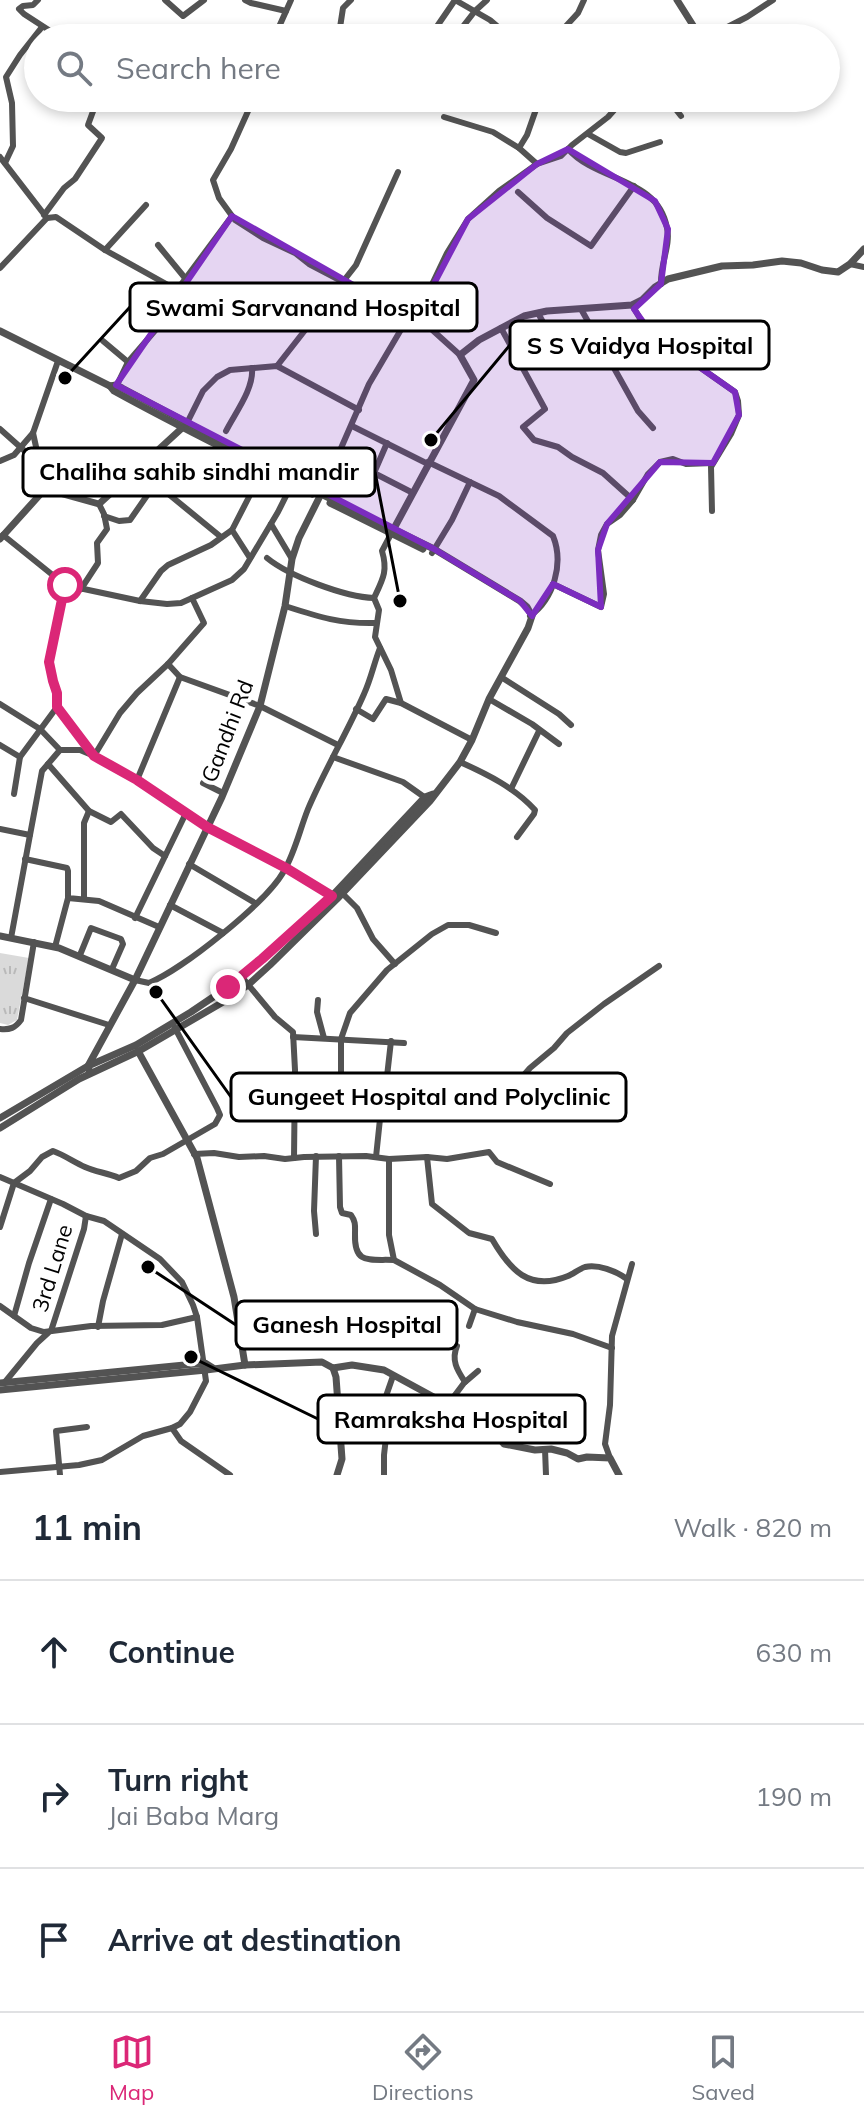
<!DOCTYPE html>
<meta charset="utf-8">
<style>
:root{--surface:#fff;--page:#f6f6f7;--text:#1f2937;--muted:#747a83;--line:#e0e1e3;--accent:#db2777}
body{margin:0;font-family:Mulish,sans-serif;background:var(--page);color:var(--text)}
.stop{position:absolute;width:24px;height:24px;margin:-18px;border:6px solid #db2777;border-radius:50%;background:#fff}
.stop.end{background:#db2777;border-color:#fff;box-shadow:0 2px 8px #0008}
.list{margin:0;padding:0;list-style:none}
h2{display:flex;justify-content:space-between;align-items:center;height:104px;margin:0;padding:0 32px;font-size:34px}
h2 small{font-size:26px;font-weight:400;color:var(--muted)}
.list li{display:grid;grid-template-columns:52px 1fr auto;gap:24px;align-items:center;box-sizing:border-box;height:144px;padding:0 32px;border-top:2px solid var(--line)}
.list b{display:block;font-size:30px;white-space:nowrap}
.list p{margin:0;font-size:26px;white-space:nowrap;color:var(--muted)}
.list em{font-size:26px;font-style:normal;color:var(--muted)}
.icon{flex:none;width:44px;height:44px;fill:none;stroke:currentColor;stroke-width:2;stroke-linecap:round;stroke-linejoin:round}
.map{position:relative;flex:none;width:864px;height:1475px;overflow:hidden}
.search{position:absolute;background:var(--surface);box-shadow:0 4px 12px #0003;left:24px;right:24px;top:24px;height:88px;display:flex;align-items:center;gap:20px;box-sizing:border-box;padding:0 28px;border-radius:44px;color:var(--muted);font-size:30px}
.sheet{height:536px;background:var(--surface)}
nav{display:flex;justify-content:space-around;align-items:center;box-sizing:border-box;height:112px;border-top:2px solid var(--line);background:var(--surface);font-size:22px;color:var(--muted)}
nav a{display:grid;justify-items:center;gap:4px}
nav .on{color:var(--accent)}
.map>svg:first-child{display:block}
</style>
<div class="map">
<svg width="864" height="1475" viewBox="0 0 864 1475">
<defs>
<pattern id="park-tufts" width="24" height="20" patternUnits="userSpaceOnUse" patternTransform="scale(2)"><rect width="24" height="20" fill="#dadada"/><path d="M3 7l-1-3M5 7V3M7 7l1-3M15 17l-1-3M17 17v-4M19 17l1-3" fill="none" stroke="#b9b9b9"/></pattern>
</defs>
<rect width="100%" height="100%" fill="#fff"/>
<!-- park -->
<path fill="url(#park-tufts)" d="M0 953 29 958 17 1020 8 1025 0 1023Z"/>
<g fill="none" stroke-linecap="round" stroke-linejoin="round">
<!-- minor -->
<g stroke="#535353" stroke-width="6">
<path d="M38 0 33 5 23 6 19 9 24 14 61 38"/>
<path d="M165 0 183 16 204 0"/>
<path d="M245 0 251 3 286 11"/>
<path d="M455 0 490 20 511 38"/>
<path d="M339 34 343 8 351 0"/>
<path d="M274 38 291 0"/>
<path d="M331 38 339 34 344 38"/>
<path d="M429 38 455 0"/>
<path d="M454 38 475 11 487 0"/>
<path d="M555 38 578 13 584 0"/>
<path d="M706 38 747 17 773 0"/>
<path d="M254 98 231 149 213 180 219 198 235 220 263 238 295 253 309 264 372 297 392 305 429 327 460 355"/>
<path d="M667 98 681 116"/>
<path d="M444 117 493 132 519 148 537 164"/>
<path d="M588 134 620 152 626 153 660 142"/>
<path d="M519 148 527 135 540 98"/>
<path d="M568 149C597 182 658 177 667 228 671 245 660 264 661 284"/>
<path d="M0 157 47 218"/>
<path d="M5 163 13 146 12 103 6 77 20 55 42 27"/>
<path d="M518 192 547 218 591 246 634 186"/>
<path d="M44 215 64 188 75 179 102 138 88 125 95 106 92 98"/>
<path d="M158 245 185 278"/>
<path d="M105 250 146 205"/>
<path d="M850 264 864 267"/>
<path d="M0 268 47 218 56 217 105 250 177 290"/>
<path d="M632 305 645 327 651 333 735 392 738 401 739 415 731 434 711 467 712 511"/>
<path d="M581 309 638 411 653 428"/>
<path d="M538 313 564 361"/>
<path d="M415 320 447 253 468 219 499 191 537 164 561 156 572 145 608 117 625 98"/>
<path d="M501 328 545 409 523 427 534 440 558 447 572 457 603 473 633 500"/>
<path d="M103 341 128 362"/>
<path d="M277 366 356 265 398 172"/>
<path d="M116 387 128 362 165 319 177 290 232 216"/>
<path d="M186 425 203 391 217 377 230 370 277 366 359 410"/>
<path d="M352 426 428 464"/>
<path d="M0 429 46 470 45 489"/>
<path d="M226 431C235 413 254 389 252 368"/>
<path d="M33 433 40 465"/>
<path d="M387 443 374 473 413 493"/>
<path d="M0 461 14 455 33 433 58 361"/>
<path d="M428 462 499 496 553 536C564 563 554 599 530 616"/>
<path d="M155 483 221 537"/>
<path d="M321 494 369 384 409 316"/>
<path d="M104 516 119 521 130 520 162 474"/>
<path d="M271 524 292 559"/>
<path d="M391 534 382 551C388 571 383 579 374 598L379 610 375 637 391 670 401 703 472 740"/>
<path d="M3 535 65 585 140 601 167 604 181 603 232 580 244 569 278 512 292 484"/>
<path d="M432 553 452 520 470 482"/>
<path d="M250 558 232 530 251 493"/>
<path d="M267 558C289 576 345 597 374 598"/>
<path d="M553 584 601 607 604 594 598 550 601 535 607 524 620 515 633 500 648 474 660 462 673 459 686 464 713 463"/>
<path d="M81 589 98 563 97 543 107 529 104 514 99 504"/>
<path d="M140 601 161 571 168 565 211 545 232 530"/>
<path d="M285 606C319 617 340 624 376 623"/>
<path d="M168 664 180 677 260 706 338 745"/>
<path d="M501 677 559 714 571 725"/>
<path d="M489 699 532 724 559 744"/>
<path d="M0 704 40 729 60 750"/>
<path d="M57 707 94 756 120 713 137 693 168 664 204 623 192 598"/>
<path d="M356 709 373 719 386 699 401 703"/>
<path d="M0 745 20 757"/>
<path d="M333 757 403 782 427 799"/>
<path d="M460 762C487 774 515 788 535 810L534 814 517 837"/>
<path d="M48 764 89 811 111 822 121 814 153 848 165 856"/>
<path d="M137 780 180 677"/>
<path d="M203 783 223 793"/>
<path d="M511 789 539 731"/>
<path d="M14 794 20 757 57 707V693L53 681 49 662 65 585"/>
<path d="M0 829 30 835 42 771 60 750H80L99 758 137 780 207 827 286 868 335 898"/>
<path d="M25 859 67 868 68 871V898L99 901 159 927"/>
<path d="M189 864 255 903"/>
<path d="M340 891 357 908 373 939 395 964"/>
<path d="M84 899V823L89 811"/>
<path d="M170 905 223 933"/>
<path d="M135 918 186 813"/>
<path d="M11 938 30 835"/>
<path d="M55 947 68 898"/>
<path d="M80 955 91 928 121 939 123 944 112 969"/>
<path d="M241 976 275 1017 293 1032 295 1070 294 1158"/>
<path d="M135 980 149 983C183 969 266 903 284 871 295 852 300 829 308 809 325 769 347 733 364 694 371 679 374 663 380 648"/>
<path d="M24 998 109 1025"/>
<path d="M318 1000 317 1012 324 1038"/>
<path d="M0 1029C10 1030 15 1028 21 1020L34 942"/>
<path d="M293 1037 404 1043"/>
<path d="M336 1114 341 1085V1039L350 1013 387 970 432 934 448 925H469L496 933"/>
<path d="M294 1115 378 1114 396 1110 415 1114 484 1112 508 1093 530 1068 554 1048 567 1033 604 1004 659 966"/>
<path d="M194 1154 214 1153 239 1157 264 1156 285 1159 304 1157 366 1156 389 1159 427 1157 447 1159 489 1152 497 1162 550 1184"/>
<path d="M316 1156 314 1211 316 1234"/>
<path d="M339 1156 340 1207 342 1213 351 1215C356 1222 355 1226 355 1234 354 1265 369 1259 394 1260"/>
<path d="M376 1157 380 1119 378 1114 385 1094 391 1041"/>
<path d="M427 1157 432 1204 469 1233 492 1239C510 1270 529 1292 568 1276 573 1274 579 1269 585 1267 598 1264 616 1271 627 1279"/>
<path d="M389 1159V1235L394 1260 440 1285 475 1309 517 1322 573 1334 612 1348"/>
<path d="M0 1177 63 1204 86 1216 104 1221 160 1259 182 1282 193 1305 197 1317 206 1381 190 1412 180 1424 172 1428 143 1436 102 1460 79 1465 0 1472"/>
<path d="M0 1227 14 1183 30 1171 42 1157 53 1151C64 1155 74 1162 85 1167 96 1172 108 1173 119 1178L136 1171 150 1158 163 1154 215 1124 220 1115 217 1108 175 1028"/>
<path d="M0 1306 31 1328 44 1332 91 1326 162 1325 197 1317"/>
<path d="M14 1316 29 1263 51 1199"/>
<path d="M469 1326 475 1309"/>
<path d="M98 1327 103 1301 122 1234"/>
<path d="M51 1331 84 1229 86 1216"/>
<path d="M457 1346C451 1360 457 1370 465 1382"/>
<path d="M5 1382 37 1343 48 1333"/>
<path d="M449 1403 464 1383 478 1371"/>
<path d="M172 1428 181 1441 230 1475"/>
<path d="M545 1449 546 1475"/>
<path d="M610 1458 605 1444 610 1405 612 1336 632 1264"/>
<path d="M60 1475 56 1431 87 1427"/>
<path d="M384 1475V1455L387 1429 385 1399 393 1376"/>
</g>
<!-- tertiary -->
<g stroke="#535353" stroke-width="7">
<path d="M677 0 701 38"/>
<path d="M0 331 110 386 114 391C179 427 246 459 312 494"/>
<path d="M330 503 423 549"/>
<path d="M391 534 474 380 460 355 479 340 524 316 547 311 632 305 642 300 655 287 668 279 722 266 753 265 782 261 801 263 822 270 838 272 850 264 864 249"/>
<path d="M0 539 45 489 99 504 181 429"/>
<path d="M0 936 59 948 135 980"/>
<path d="M138 1051 197 1158 234 1297 245 1365"/>
<path d="M90 1073 88 1066 135 980 222 797 260 706 285 606 292 559 299 538 321 494"/>
<path d="M0 1118 88 1066 136 1045 191 1012 228 987 262 959 332 896 425 797 433 794"/>
<path d="M0 1128 79 1079 139 1051 230 998 248 985 270 965 337 899 430 801 460 762 472 740 489 699 528 628 532 616 527 607 520 601 434 549 321 494 122 388 116 385 110 386"/>
<path d="M333 1368 336 1377 342 1459 337 1475"/>
<path d="M0 1383 205 1363 213 1368"/>
<path d="M0 1390 206 1370 245 1365 322 1362 333 1368 352 1365 384 1370 441 1401 457 1405 473 1413 487 1422 504 1444 535 1450 551 1449 567 1453 578 1459 587 1457 610 1458 619 1475"/>
</g>
</g>
<g fill="none" stroke-linecap="round" stroke-linejoin="round">
<!-- route -->
<path stroke="#db2777" stroke-width="10" d="M65 585 49 662 53 681 57 693V707L94 756 137 780 207 827 286 868 332 896 262 959 228 987"/>
</g>
<!-- marked area -->
<path fill="#7b2cbf" fill-opacity="0.2" stroke="#7b2cbf" stroke-width="6" stroke-linejoin="round" d="M568 149 655 201 668 229 661 284 634 309 651 333 735 392 739 415 713 463 660 462 607 524 598 550 601 607 553 584 532 616 520 601 434 549 116 385 232 216 415 320 468 219 537 164Z"/>
<g text-anchor="middle" dominant-baseline="central" stroke-width="8" stroke-linejoin="round" paint-order="stroke">
<!-- street labels -->
<g font-size="22" fill="#000" stroke="#fff">
<text transform="translate(227 731) rotate(-69)">Gandhi Rd</text>
<text transform="translate(52 1268) rotate(-73)">3rd Lane</text>
</g>
</g>
<!-- callouts -->
<path fill="none" stroke="#000" stroke-width="3" d="M65 378L130 307M431 440L510 345M400 601L375 472M156 992L231 1097M148 1267L236 1325M191 1357L318 1419"/>
<g fill="#000" stroke="#fff" stroke-width="3">
<circle cx="65" cy="378" r="8"/>
<circle cx="431" cy="440" r="8"/>
<circle cx="400" cy="601" r="8"/>
<circle cx="156" cy="992" r="8"/>
<circle cx="148" cy="1267" r="8"/>
<circle cx="191" cy="1357" r="8"/>
</g>
<g fill="#fff" stroke="#000" stroke-width="3">
<rect x="130" y="283" width="347" height="48" rx="8"/>
<rect x="510" y="321" width="259" height="48" rx="8"/>
<rect x="23" y="448" width="352" height="48" rx="8"/>
<rect x="231" y="1073" width="395" height="48" rx="8"/>
<rect x="236" y="1301" width="221" height="48" rx="8"/>
<rect x="318" y="1395" width="267" height="48" rx="8"/>
</g>
<g font-size="24" text-anchor="middle" font-weight="bold" fill="#000">
<text x="303" y="316">Swami Sarvanand Hospital</text>
<text x="640" y="354">S S Vaidya Hospital</text>
<text x="199" y="480">Chaliha sahib sindhi mandir</text>
<text x="429" y="1105">Gungeet Hospital and Polyclinic</text>
<text x="347" y="1333">Ganesh Hospital</text>
<text x="451" y="1428">Ramraksha Hospital</text>
</g>
</svg>
<div class="stop" style="left:65px;top:585px"></div>
<div class="stop end" style="left:228px;top:987px"></div>
<div class="search"><svg class="icon" aria-label="search" viewBox="0 0 24 24"><circle cx="10" cy="10" r="6"/><path d="M15 15l6 6"/></svg>Search here</div>
</div>
<section class="sheet">
<h2>11 min<small>Walk · 820 m</small></h2>
<ul class="list">
<li><svg class="icon" aria-label="ahead" viewBox="0 0 24 24"><path d="M12 20V5M6 11l6-6 6 6"/></svg><div><b>Continue</b></div><em>630 m</em></li>
<li><svg class="icon" aria-label="right" viewBox="0 0 24 24"><path d="M7 20v-9h11M14 6l5 5-5 5"/></svg><div><b>Turn right</b><p>Jai Baba Marg</p></div><em>190 m</em></li>
<li><svg class="icon" aria-label="arrive" viewBox="0 0 24 24"><path d="M6 21V4h12l-3 4 3 4H6"/></svg><div><b>Arrive at destination</b></div></li>
</ul>
</section>
<nav>
<a class="on"><svg class="icon" aria-label="map" viewBox="0 0 24 24"><path d="M3 6l6-2 6 2 6-2v14l-6 2-6-2-6 2zM9 4v14M15 6v14"/></svg>Map</a>
<a><svg class="icon" aria-label="directions" viewBox="0 0 24 24"><path d="M12 3l9 9-9 9-9-9zM9 14v-3h6M13 9l2 2-2 2"/></svg>Directions</a>
<a><svg class="icon" aria-label="saved" viewBox="0 0 24 24"><path d="M7 4h10v16l-5-4-5 4z"/></svg>Saved</a>
</nav>
